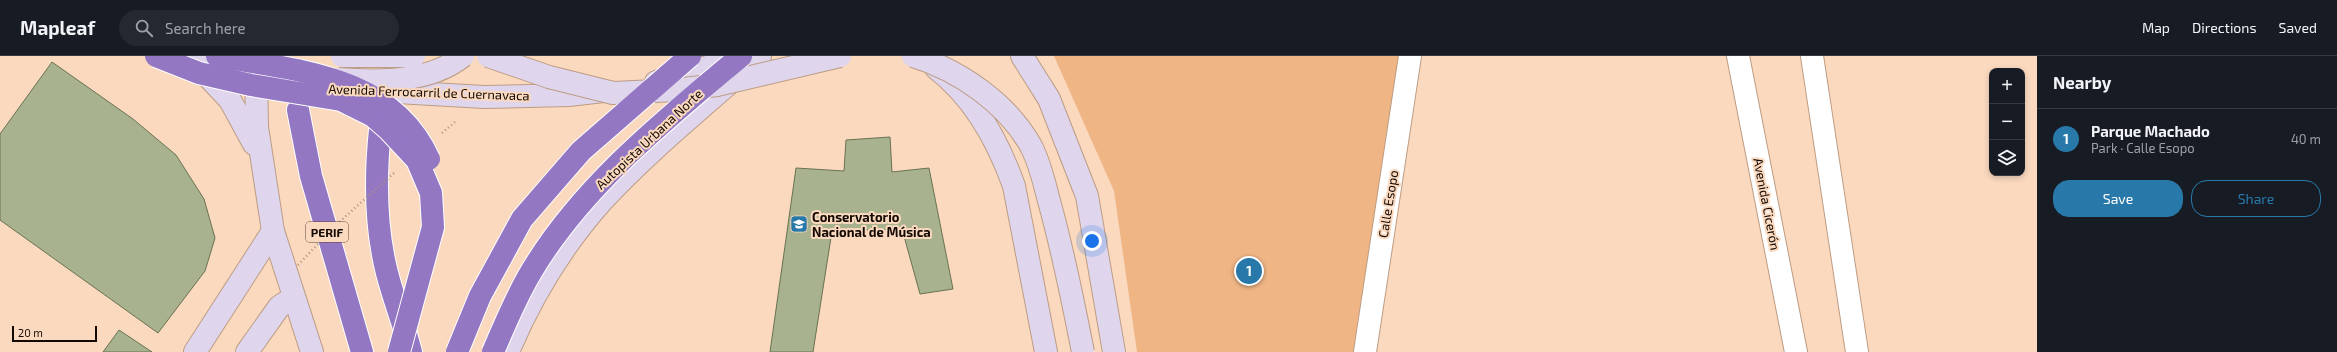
<!DOCTYPE html>
<meta charset="utf-8">
<style>
:root{--surface:#171b24;--page:#242831;--text:#f1f3f6;--muted:#9ea1a6;--line:#363941;--accent:#2879aa}
body{margin:0;font-family:"Exo 2",sans-serif;background:var(--page);color:var(--text)}
.controls{position:absolute;right:12px;top:12px;display:grid;overflow:hidden;border-radius:8px;box-shadow:0 2px 6px #0003}
.controls button{width:36px;height:36px;display:grid;place-items:center;padding:0;border:0;border-bottom:1px solid var(--line);background:var(--surface);color:var(--text);font:20px sans-serif}
.scale{position:absolute;left:12px;bottom:10px;width:85px;box-sizing:border-box;padding-left:4px;border:2px solid #130903;border-top:0;font-size:11px;line-height:14px;white-space:nowrap;color:#130903;-webkit-text-stroke:3px #fad9bf;paint-order:stroke}
.you{position:absolute;left:1092px;top:185px;width:14px;height:14px;margin:-10px;border:3px solid #fff;border-radius:50%;background:#1a73e8;box-shadow:0 0 0 6px #1a73e833}
.badge{display:grid;place-items:center;width:26px;height:26px;border-radius:50%;background:var(--accent);color:#fff;font-size:13px;font-weight:700}
.pin{position:absolute;translate:-50% -50%;border:2px solid #fff;box-shadow:0 1px 4px #0006}
.list{margin:0;padding:0;list-style:none}
h2{display:flex;justify-content:space-between;align-items:center;height:52px;margin:0;padding:0 16px;font-size:17px}
h2 small{font-size:13px;font-weight:400;color:var(--muted)}
.list li{display:grid;grid-template-columns:26px 1fr auto;gap:12px;align-items:center;box-sizing:border-box;height:60px;padding:0 16px;border-top:1px solid var(--line)}
.list b{display:block;font-size:15px;white-space:nowrap}
.list p{margin:0;font-size:13px;white-space:nowrap;color:var(--muted)}
.list em{font-size:13px;font-style:normal;color:var(--muted)}
.actions{display:flex;gap:8px;padding:12px 16px}
.actions a{flex:1;padding:9px 0;border:1px solid var(--accent);border-radius:16px;text-align:center;font-size:14px;color:var(--accent)}
.actions .main{background:var(--accent);color:#fff}
.icon{flex:none;width:22px;height:22px;fill:none;stroke:currentColor;stroke-width:2;stroke-linecap:round;stroke-linejoin:round}
.map{position:relative;flex:none;width:2037px;height:296px;overflow:hidden}
header{display:flex;align-items:center;gap:24px;box-sizing:border-box;height:56px;padding:0 20px;background:var(--surface);border-bottom:1px solid var(--line)}
header strong{font-size:19px}
nav{display:flex;gap:22px;margin-inline-start:auto;font-size:14px}
.search{width:280px;height:36px;background:var(--page);display:flex;align-items:center;gap:10px;box-sizing:border-box;padding:0 14px;border-radius:22px;color:var(--muted);font-size:15px}
main{display:flex}
aside{flex:1;background:var(--surface)}
.map>svg:first-child{display:block}
</style>
<header>
<strong>Mapleaf</strong>
<div class="search"><svg class="icon" aria-label="search" viewBox="0 0 24 24"><circle cx="10" cy="10" r="6"/><path d="M15 15l6 6"/></svg>Search here</div>
<nav><a>Map</a><a>Directions</a><a>Saved</a></nav>
</header>
<main>
<div class="map">
<svg width="2037" height="296" viewBox="0 0 2037 296">
<rect width="100%" height="100%" fill="#fad9bf"/>
<!-- green -->
<path fill="#f0b585" d="M1054 0H1402L1361 296H1137L1114 135Z"/>
<!-- building -->
<g fill="#a8b28e" stroke="#697251">
<path d="M52 6 133 63 176 99 204 143 215 182 205 215 158 277 0 164V78Z"/>
<path d="M890 81 892 116 929 112 953 233 920 238 902 173 832 175 813 296H770L796 112 844 115 846 84Z"/>
<path d="M119 274 152 296H103Z"/>
</g>
<g fill="none" stroke-linecap="round" stroke-linejoin="round">
<defs>
<g id="street">
<path d="M1738 0 1796 296"/>
<path d="M1812 0 1857 296"/>
<path d="M1365 296 1410 0"/>
</g>
<g id="secondary">
<path d="M187 0 237 17"/>
<path d="M1022 0 1049 43 1087 140 1114 296"/>
<path d="M199 11 230 44 254 88"/>
<path d="M256 11 257 71 273 175 312 296"/>
<path d="M936 12C975 42 998 85 1014 130L1046 296"/>
<path d="M656 26 738 2"/>
<path d="M362 34 484 41 569 39 603 35"/>
<path d="M195 296 273 175"/>
<path d="M247 296 279 251 294 241"/>
<path d="M508 296C531 241 562 190 602 145 650 93 707 48 760 0"/>
</g>
<g id="highway">
<path d="M298 54 311 120 362 296"/>
<path d="M380 74C375 122 375 170 387 217 394 244 404 269 411 296"/>
</g>
</defs>
<!-- street casing -->
<use href="#street" stroke="#bc9c84" stroke-width="24"/>
<!-- secondary casing -->
<use href="#secondary" stroke="#bc9c84" stroke-width="24"/>
<!-- highway casing -->
<use href="#highway" stroke="#fff" stroke-width="24"/>
<!-- path -->
<path stroke="#ac9380" stroke-width="2.5" stroke-dasharray="1 3" stroke-linecap="butt" d="M442 77 455 66"/>
<!-- street -->
<use href="#street" stroke="#fff" stroke-width="22"/>
<!-- secondary -->
<use href="#secondary" stroke="#dfd6ed" stroke-width="22"/>
<!-- highway -->
<use href="#highway" stroke="#9377c3" stroke-width="22"/>
<defs>
<g id="secondary-bridge">
<path d="M342 0H414"/>
<path d="M488 0 549 21 613 37 676 34 717 29 840 0"/>
<path d="M913 0C959 14 1007 47 1031 90 1040 107 1044 126 1049 145 1063 195 1073 245 1083 296"/>
<path d="M338 23C379 26 429 27 463 0"/>
</g>
<g id="highway-bridge">
<path d="M156 0 199 17 251 29 341 44 373 60 389 74 417 104 431 137 433 171 399 296"/>
<path d="M217 0C297 15 390 18 429 103"/>
<path d="M457 296 480 240 522 163 581 95 690 0"/>
<path d="M493 296C504 270 516 241 531 216 582 130 665 64 741 0"/>
</g>
</defs>
<!-- secondary-bridge casing -->
<use href="#secondary-bridge" stroke="#bc9c84" stroke-width="24" stroke-linecap="butt"/>
<!-- highway-bridge casing -->
<use href="#highway-bridge" stroke="#fff" stroke-width="24" stroke-linecap="butt"/>
<!-- path-bridge -->
<path stroke="#ac9380" stroke-width="2.5" stroke-dasharray="1 3" stroke-linecap="butt" d="M298 209 336 169 394 117"/>
<!-- secondary-bridge -->
<use href="#secondary-bridge" stroke="#dfd6ed" stroke-width="22"/>
<!-- highway-bridge -->
<use href="#highway-bridge" stroke="#9377c3" stroke-width="22"/>
</g>
<!-- icons -->
<defs>
<symbol id="university-square" viewBox="-11 -11 22 22"><rect x="-9" y="-9" width="18" height="18" rx="4" fill="#2879aa" stroke="#fad9bf"/><path d="M0-5L7-2L0 1L-7-2ZM-4 1L0 2.5L4 1V4Q0 6-4 4Z" fill="#fff"/></symbol>
</defs>
<g fill-rule="evenodd">
<use href="#university-square" x="789" y="158" width="20" height="20"/>
</g>
<g text-anchor="middle" dominant-baseline="central" stroke-width="4" stroke-linejoin="round" paint-order="stroke">
<!-- shield labels -->
<rect fill="#fad9bf" stroke="#58473b" stroke-width="1" x="306" y="166" width="42" height="20" rx="3"/>
<g font-size="12" font-weight="bold" fill="#130903">
<text x="327" y="176">PERIF</text>
</g>
<!-- street labels -->
<g font-size="13" fill="#130903" stroke="#fad9bf">
<text transform="translate(429 36) rotate(2)">Avenida Ferrocarril de Cuernavaca</text>
<text transform="translate(649 83) rotate(-43)">Autopista Urbana Norte</text>
<text transform="translate(1388 148) rotate(-81)">Calle Esopo</text>
<text transform="translate(1767 148) rotate(79)">Avenida Cicerón</text>
</g>
<!-- poi labels -->
<g font-size="13" font-weight="bold" fill="#130903" stroke="#fad9bf" text-anchor="start">
<text x="812" y="161">Conservatorio<tspan x="812" dy="15">Nacional de Música</tspan></text>
</g>
</g>
</svg>
<div class="controls">
<button>+</button>
<button>−</button>
<button><svg class="icon" aria-label="layers" viewBox="0 0 24 24"><path d="M12 4l9 5-9 5-9-5zM3 14l9 5 9-5"/></svg></button>
</div>
<div class="scale">20 m</div>
<div class="you"></div>
<div class="pin badge" style="left:1249px;top:215px">1</div>
</div>
<aside>
<h2>Nearby<small></small></h2>
<ul class="list">
<li><span class="badge">1</span><div><b>Parque Machado</b><p>Park · Calle Esopo</p></div><em>40 m</em></li>
</ul>
<div class="actions"><a class="main">Save</a><a>Share</a></div>
</aside>
</main>
